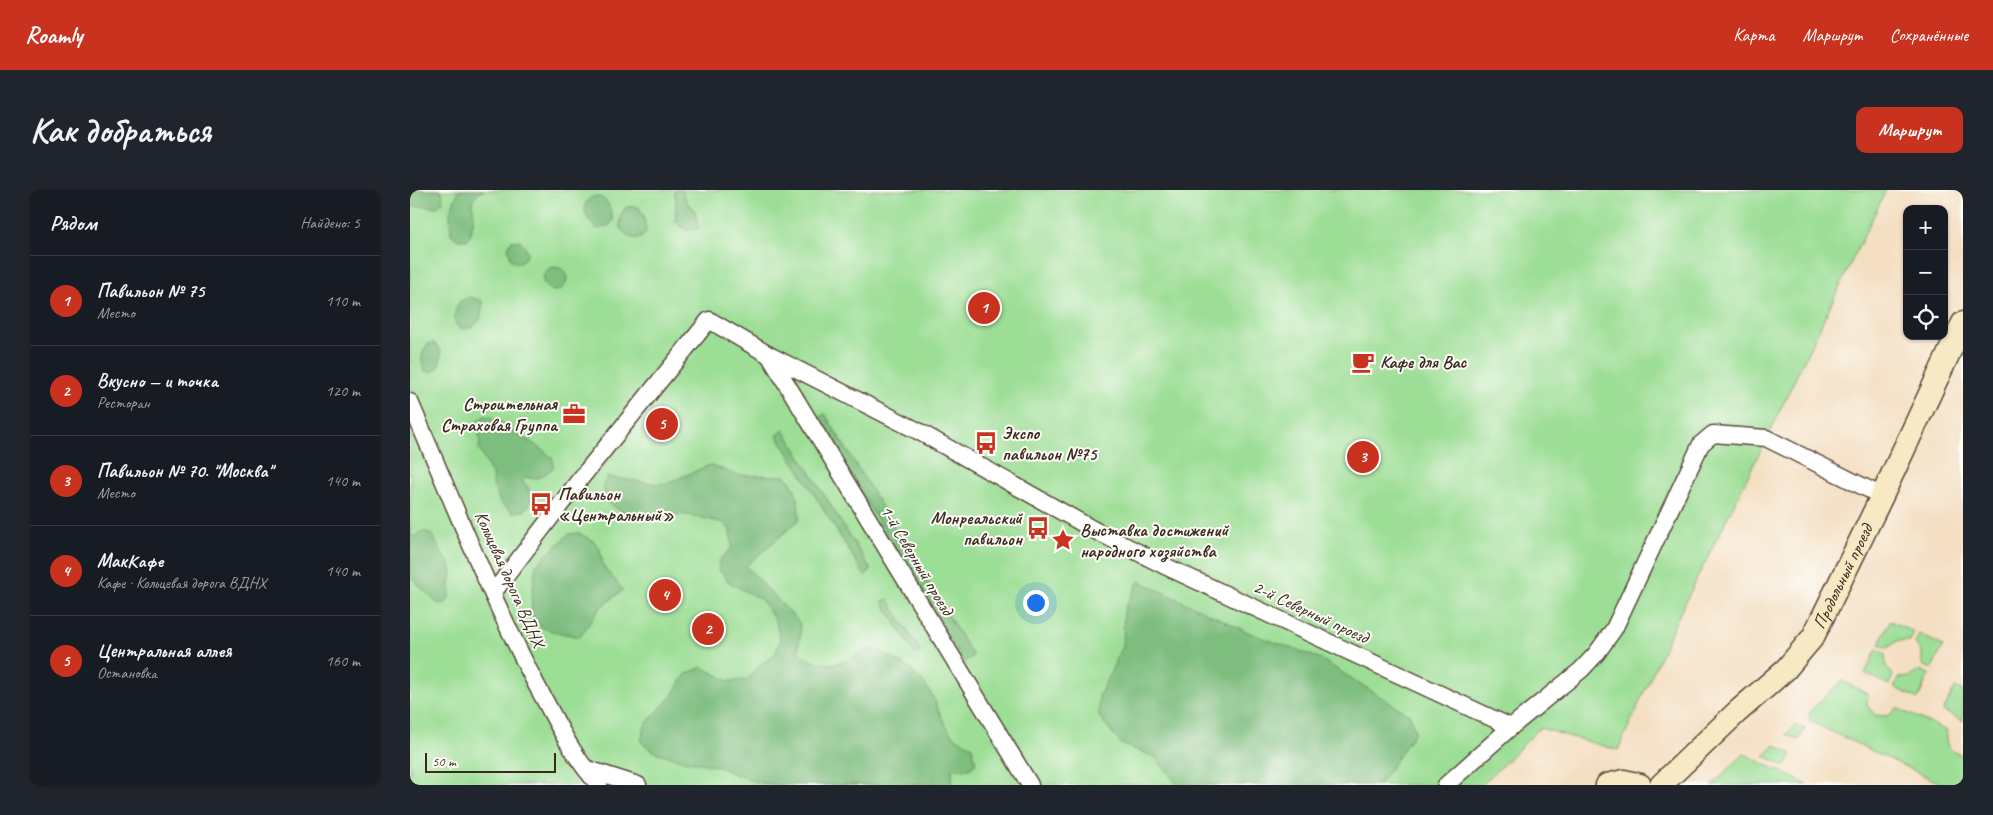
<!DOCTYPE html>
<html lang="ru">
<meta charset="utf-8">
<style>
:root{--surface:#171b24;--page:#20242c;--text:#f1f3f6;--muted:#9ea1a6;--line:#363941;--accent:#c8321e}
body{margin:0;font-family:Caveat,sans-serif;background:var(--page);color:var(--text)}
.controls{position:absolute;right:15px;top:15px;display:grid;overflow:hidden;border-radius:10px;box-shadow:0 1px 4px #0004}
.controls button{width:45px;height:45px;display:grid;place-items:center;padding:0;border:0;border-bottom:1px solid var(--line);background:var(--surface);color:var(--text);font:25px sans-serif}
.scale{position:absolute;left:15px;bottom:12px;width:131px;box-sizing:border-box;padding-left:5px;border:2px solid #3b2a1e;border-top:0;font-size:14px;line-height:18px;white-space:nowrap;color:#3b2a1e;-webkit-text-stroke:4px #fdfcf7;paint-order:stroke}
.you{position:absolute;left:625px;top:412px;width:18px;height:18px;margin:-12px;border:4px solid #fff;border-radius:50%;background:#1a73e8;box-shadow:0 0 0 8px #1a73e833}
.badge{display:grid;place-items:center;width:32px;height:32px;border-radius:50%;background:var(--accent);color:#fff;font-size:16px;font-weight:700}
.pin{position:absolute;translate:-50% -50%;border:2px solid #fff;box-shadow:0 1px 5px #0006}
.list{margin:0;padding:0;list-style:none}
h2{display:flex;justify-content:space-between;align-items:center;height:65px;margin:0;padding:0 20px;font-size:21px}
h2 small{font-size:16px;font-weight:400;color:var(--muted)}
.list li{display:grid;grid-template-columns:32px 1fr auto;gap:15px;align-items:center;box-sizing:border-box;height:90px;padding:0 20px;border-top:1px solid var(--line)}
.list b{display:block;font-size:19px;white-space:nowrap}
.list p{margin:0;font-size:16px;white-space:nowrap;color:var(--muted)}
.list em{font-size:16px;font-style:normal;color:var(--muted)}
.icon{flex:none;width:28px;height:28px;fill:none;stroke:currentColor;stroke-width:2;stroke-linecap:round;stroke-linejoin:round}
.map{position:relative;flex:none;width:1553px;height:595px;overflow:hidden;border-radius:10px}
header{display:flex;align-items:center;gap:30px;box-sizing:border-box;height:70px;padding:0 25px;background:var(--accent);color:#fff}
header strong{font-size:24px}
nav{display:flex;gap:28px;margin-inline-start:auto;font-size:18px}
.intro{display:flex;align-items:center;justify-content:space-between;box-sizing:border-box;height:120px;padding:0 30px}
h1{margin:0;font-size:35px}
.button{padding:12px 22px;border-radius:10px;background:var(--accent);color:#fff;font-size:18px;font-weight:700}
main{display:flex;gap:30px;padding:0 30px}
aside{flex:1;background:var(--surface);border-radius:10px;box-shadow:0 1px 4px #0004}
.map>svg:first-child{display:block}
</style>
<header>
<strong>Roamly</strong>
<nav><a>Карта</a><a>Маршрут</a><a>Сохранённые</a></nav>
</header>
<div class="intro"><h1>Как добраться</h1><a class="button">Маршрут</a></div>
<main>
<aside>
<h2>Рядом<small>Найдено: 5</small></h2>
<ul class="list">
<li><span class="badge">1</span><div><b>Павильон № 75</b><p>Место</p></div><em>110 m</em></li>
<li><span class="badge">2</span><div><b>Вкусно — и точка</b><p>Ресторан</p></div><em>120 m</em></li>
<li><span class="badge">3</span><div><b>Павильон № 70. &quot;Москва&quot;</b><p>Место</p></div><em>140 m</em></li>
<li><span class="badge">4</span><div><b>МакКафе</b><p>Кафе · Кольцевая дорога ВДНХ</p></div><em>140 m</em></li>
<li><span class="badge">5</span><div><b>Центральная аллея</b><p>Остановка</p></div><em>160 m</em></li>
</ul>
</aside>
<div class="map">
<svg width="1553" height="595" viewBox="0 0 1553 595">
<rect width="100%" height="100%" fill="#fdfcf7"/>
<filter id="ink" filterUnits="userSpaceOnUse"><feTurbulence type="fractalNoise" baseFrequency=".02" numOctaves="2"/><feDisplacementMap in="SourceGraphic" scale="10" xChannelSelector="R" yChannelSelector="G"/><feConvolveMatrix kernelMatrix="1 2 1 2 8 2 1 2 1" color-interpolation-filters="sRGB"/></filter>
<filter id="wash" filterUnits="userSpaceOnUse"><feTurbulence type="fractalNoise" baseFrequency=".0096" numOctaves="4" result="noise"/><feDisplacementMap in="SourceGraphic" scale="20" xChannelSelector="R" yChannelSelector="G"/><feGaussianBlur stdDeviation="1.12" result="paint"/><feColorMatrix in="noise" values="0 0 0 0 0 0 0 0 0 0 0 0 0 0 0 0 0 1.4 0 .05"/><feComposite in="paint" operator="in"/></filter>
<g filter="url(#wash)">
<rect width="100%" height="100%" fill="#f4dfc3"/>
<!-- green -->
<g fill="#9cde95" stroke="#6c845a">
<path d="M0 0H1476L1347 268 1266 431 1208 560 1130 538 1072 595H0Z"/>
<path d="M1480 431 1504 442 1500 451H1487L1478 458 1469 454Z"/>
<path d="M1509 444 1533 456 1522 479 1512 475V463L1505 453Z"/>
<path d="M1467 459 1475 464 1476 476 1483 485 1479 495 1455 483Z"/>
<path d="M1510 480 1519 484 1508 509 1484 497 1488 488 1500 487Z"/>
<path d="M1432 491 1458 504 1457 515 1465 525 1478 526 1487 518 1537 541C1533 553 1540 564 1553 564V595H1534L1401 532 1399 525 1401 520Z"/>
<path d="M1545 497 1553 501V531L1533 521Z"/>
<path d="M1385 535 1395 539 1388 550 1376 544Z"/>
<path d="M1365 555 1382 564 1376 576 1354 566Z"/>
<path d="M1334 564 1398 595H1302Z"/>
</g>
<!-- forest -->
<g fill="#7dbd7e" stroke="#5c744e">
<path d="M0 0H29L32 2 33 12 27 17 0 16Z"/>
<path d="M49 0H74L67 4 62 11 64 27 60 47 56 50H48L41 44 40 22Z"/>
<path d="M264 0H273L276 11 285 21 289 38 277 41 266 32C265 21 267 11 264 0Z"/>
<path d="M186 6C199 9 200 18 203 30L199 36 187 39C176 30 167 11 186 6Z"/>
<path d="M222 16 229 17 234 26 236 42 231 48C220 49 216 46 210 37L211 25 215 18Z"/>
<path d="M110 50 117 61V66L112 71 107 73 101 70 98 58 101 51Z"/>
<circle cx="145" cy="89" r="12"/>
<path d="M59 107 71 110 73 113 70 129 62 138 50 139C41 131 45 121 49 112Z"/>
<path d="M24 153 31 160C30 171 31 185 15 181 10 172 11 161 18 154Z"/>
<path d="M415 224 563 466 554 472 406 229Z"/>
<path d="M75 226C86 228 93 234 103 241 116 251 132 256 143 269V278C134 285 127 291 115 287L112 291C120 298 121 302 121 313L114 321 103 322 91 314 83 295 82 284 69 259 70 249 67 237 68 230Z"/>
<path d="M374 240 461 380 455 386 367 245Z"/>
<path d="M300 275 327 285 375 286C388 298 389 313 389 330L336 376 389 432 391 441 388 460C395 472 416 475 429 473 446 471 452 453 472 462 489 471 508 483 519 500 528 514 532 536 545 547 550 551 557 553 562 556L566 574 559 579H542L543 595 496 593 491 595H364L339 590 306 576 271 570 245 562 231 552 235 535 260 508 276 484 292 477 319 491 337 490 349 476 365 465 370 450 366 432 352 410 320 393 309 380V371L322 357 320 340 314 333 278 325 214 322 197 313 193 295 197 287 247 294 257 293Z"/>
<path d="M0 338 1 345 4 347 12 341 20 343C25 349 28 357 32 364 35 368 39 372 41 377 43 384 40 390 40 396 40 405 40 417 27 413L0 387Z"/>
<path d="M168 343 184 351 190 359 193 376 213 400 190 418 170 447C157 444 134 442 125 432 117 423 125 387 126 375L159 344Z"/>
<path d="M729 391 842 444 909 468 1000 525 1005 542 969 595H768L745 567 711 554 689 526V506L713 456 714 420Z"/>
<path d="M478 409 511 462 505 465 472 411Z"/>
</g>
</g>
<g filter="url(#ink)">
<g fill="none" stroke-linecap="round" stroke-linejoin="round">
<defs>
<g id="street">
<path d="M359 165 620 595"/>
<path d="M0 212C41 307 79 404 127 496 146 530 162 566 189 595"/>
<path d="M83 403 167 293 299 130 359 165 508 241 686 341 757 377 1101 537"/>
<path d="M175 578 228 595"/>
<path d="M1036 595 1101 537 1171 480 1186 464 1204 439 1291 254 1303 244 1356 248 1472 306"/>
</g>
<g id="secondary">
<path d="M1197 595 1214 591 1230 595"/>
<path id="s1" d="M1251 595 1326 523 1376 479 1403 447 1472 306 1553 133"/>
</g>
</defs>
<!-- street casing -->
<use href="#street" stroke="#574537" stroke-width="19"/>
<!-- secondary casing -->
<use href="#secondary" stroke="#574537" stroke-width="25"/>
<!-- street -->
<use href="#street" stroke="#fff" stroke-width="16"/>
<!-- secondary -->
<use href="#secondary" stroke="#f6e9c3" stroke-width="22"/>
</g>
</g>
<!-- icons -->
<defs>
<symbol id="cafe-bare" viewBox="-9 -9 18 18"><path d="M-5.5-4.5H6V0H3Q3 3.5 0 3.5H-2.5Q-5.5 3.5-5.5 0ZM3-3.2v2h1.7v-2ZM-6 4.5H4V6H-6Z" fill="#c8321e" stroke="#fdfcf7" stroke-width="2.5" paint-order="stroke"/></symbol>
<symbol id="office-bare" viewBox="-9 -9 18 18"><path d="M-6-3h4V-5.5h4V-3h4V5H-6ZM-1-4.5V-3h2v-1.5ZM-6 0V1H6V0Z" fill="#c8321e" stroke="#fdfcf7" stroke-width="2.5" paint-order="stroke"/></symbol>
<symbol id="bus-bare" viewBox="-9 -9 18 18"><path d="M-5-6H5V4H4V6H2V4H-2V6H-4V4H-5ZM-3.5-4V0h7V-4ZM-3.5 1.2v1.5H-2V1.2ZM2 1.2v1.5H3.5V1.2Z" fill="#c8321e" stroke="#fdfcf7" stroke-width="2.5" paint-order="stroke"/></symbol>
<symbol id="sight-bare" viewBox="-9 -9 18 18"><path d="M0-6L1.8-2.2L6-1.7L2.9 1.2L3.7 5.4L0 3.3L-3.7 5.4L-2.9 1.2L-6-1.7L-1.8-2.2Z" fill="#c8321e" stroke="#fdfcf7" stroke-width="2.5" paint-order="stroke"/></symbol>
</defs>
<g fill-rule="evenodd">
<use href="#cafe-bare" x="937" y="156" width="32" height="32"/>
<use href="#office-bare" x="148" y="208" width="32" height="32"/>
<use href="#bus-bare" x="560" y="237" width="32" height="32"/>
<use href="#bus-bare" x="115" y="298" width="32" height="32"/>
<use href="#bus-bare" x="612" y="322" width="32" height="32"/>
<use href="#sight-bare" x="637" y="334" width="32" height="32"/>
</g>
<g text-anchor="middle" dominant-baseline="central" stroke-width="4" stroke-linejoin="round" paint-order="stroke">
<!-- poi labels -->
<g font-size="18" font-weight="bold" fill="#3b2a1e" stroke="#fdfcf7" text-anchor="start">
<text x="970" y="172">Кафе для Вас</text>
<text x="147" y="214" text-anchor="end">Строительная<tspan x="147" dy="21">Страховая Группа</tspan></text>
<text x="592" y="243">Экспо<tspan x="592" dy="21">павильон №75</tspan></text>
<text x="148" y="304">Павильон<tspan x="148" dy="21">«Центральный»</tspan></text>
<text x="612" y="328" text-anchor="end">Монреальский<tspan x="612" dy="21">павильон</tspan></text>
<text x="670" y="340">Выставка достижений<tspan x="670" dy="21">народного хозяйства</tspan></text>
</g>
<!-- street labels -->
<g font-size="18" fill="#3b2a1e" stroke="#fdfcf7">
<text transform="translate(507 370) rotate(59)">1-й Северный проезд</text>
<text stroke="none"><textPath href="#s1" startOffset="280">Продольный проезд</textPath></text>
<text transform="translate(100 389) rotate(66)">Кольцевая дорога ВДНХ</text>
<text transform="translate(901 422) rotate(25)">2-й Северный проезд</text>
</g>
</g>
</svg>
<div class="controls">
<button>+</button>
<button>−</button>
<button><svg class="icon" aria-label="locate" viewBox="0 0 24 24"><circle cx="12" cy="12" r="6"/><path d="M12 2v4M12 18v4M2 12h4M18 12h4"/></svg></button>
</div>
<div class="scale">50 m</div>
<div class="you"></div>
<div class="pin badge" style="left:574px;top:118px">1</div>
<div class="pin badge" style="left:298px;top:439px">2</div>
<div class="pin badge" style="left:953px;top:267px">3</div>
<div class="pin badge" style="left:255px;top:405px">4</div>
<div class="pin badge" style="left:252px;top:234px">5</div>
</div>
</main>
